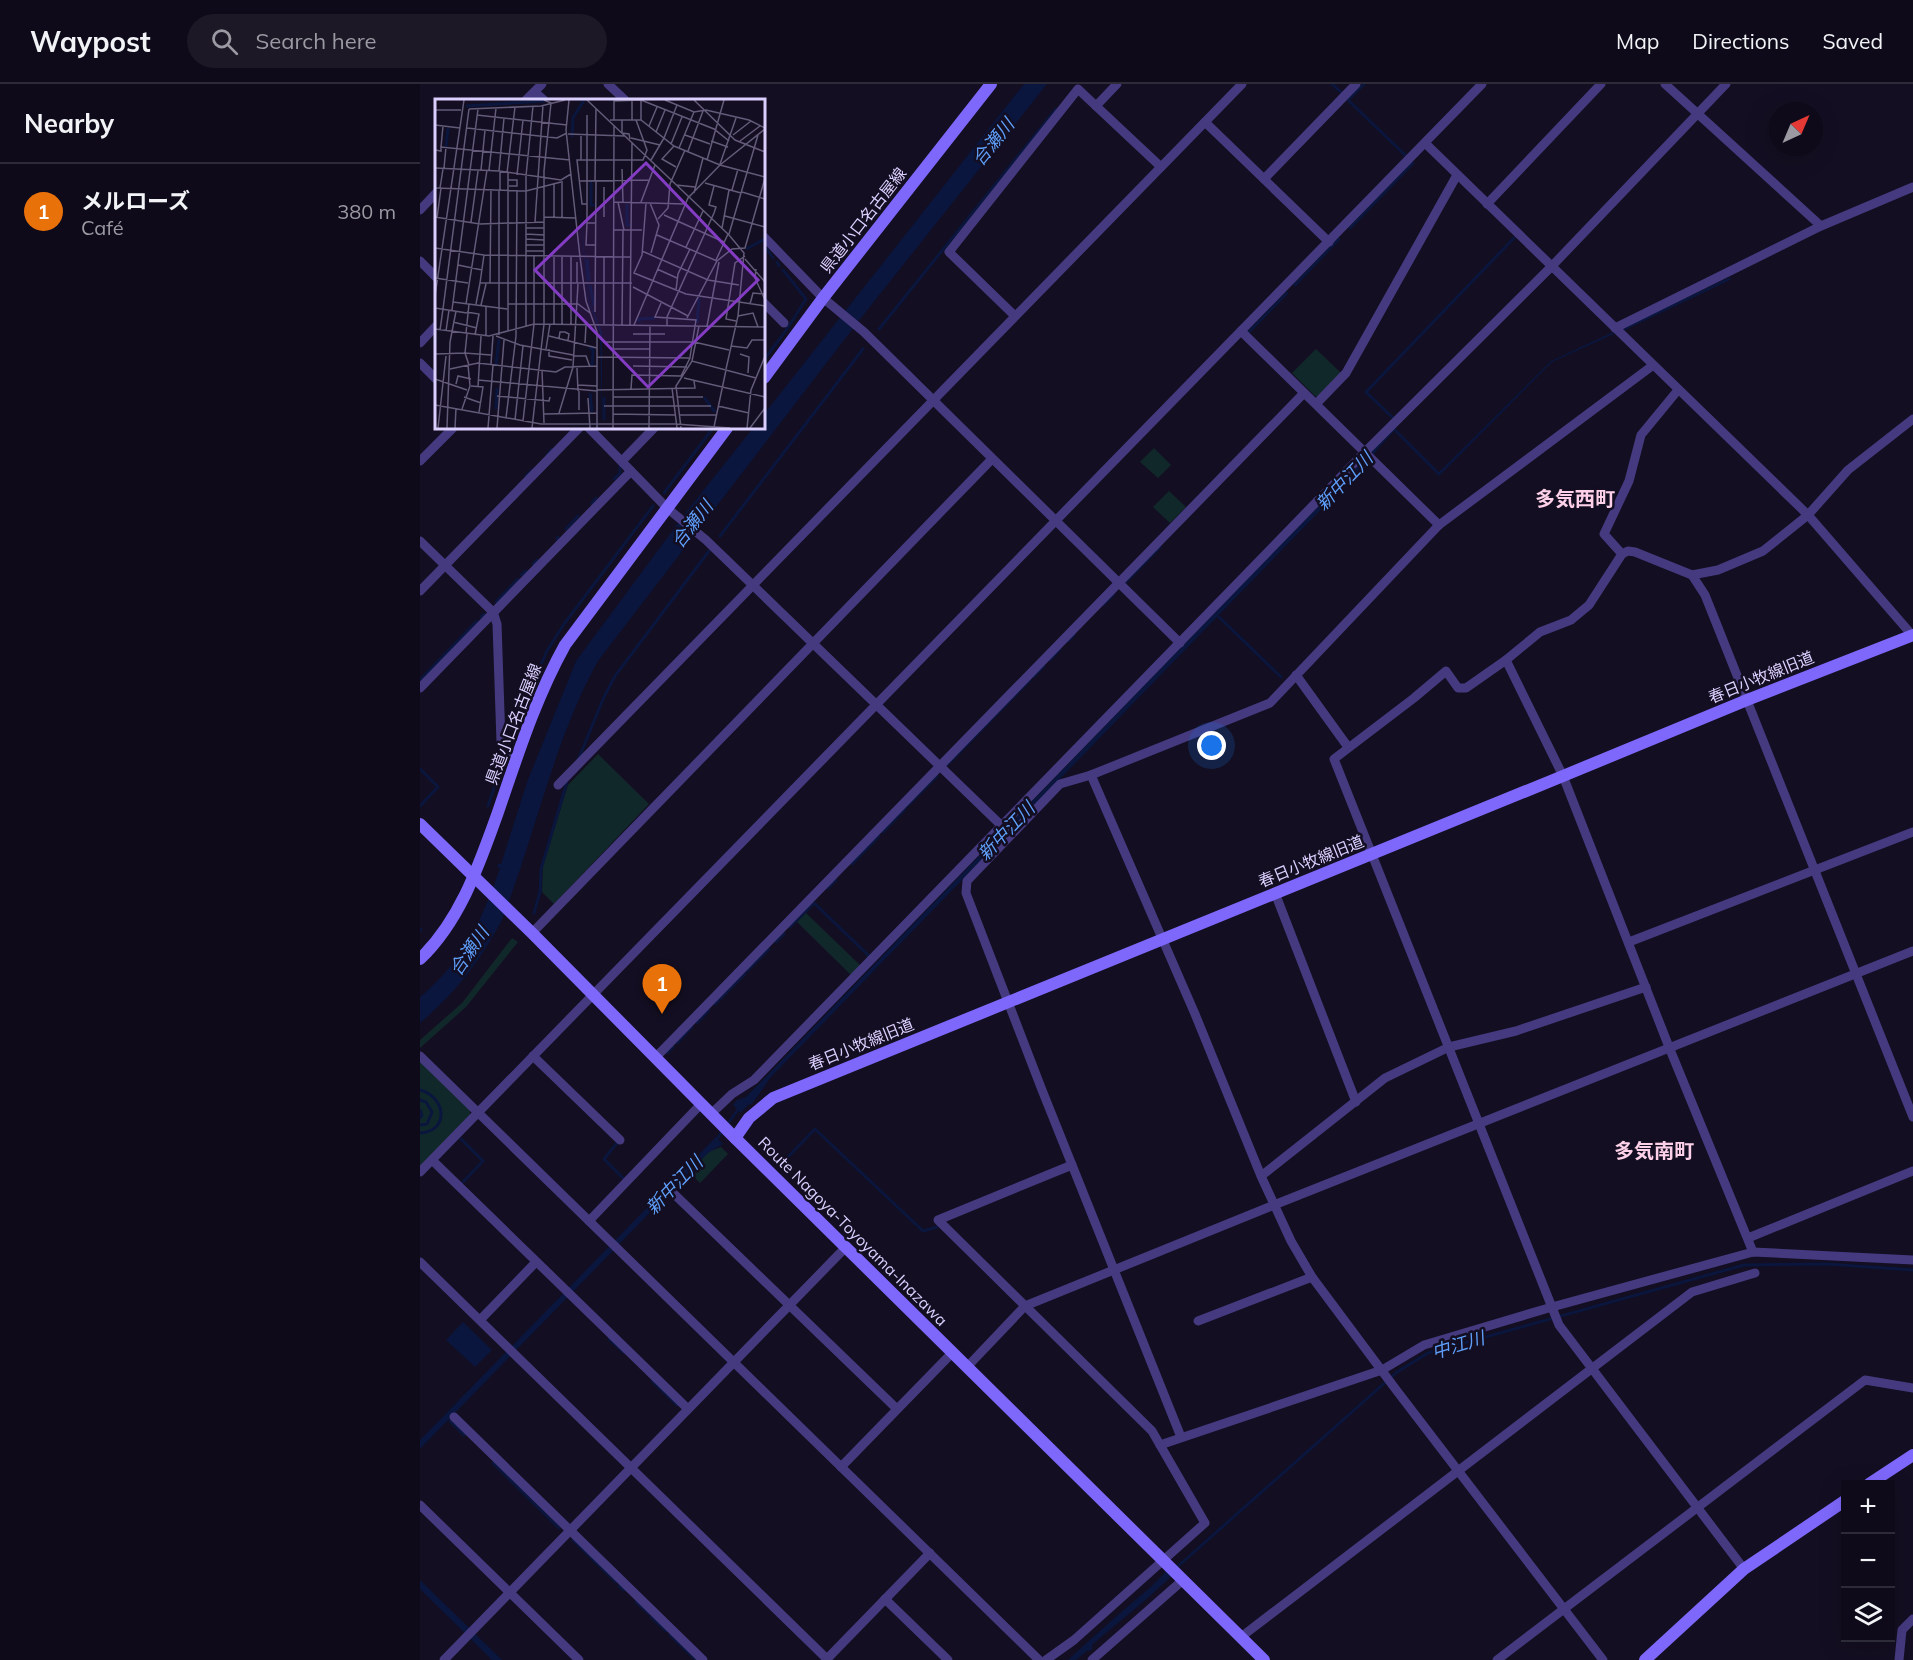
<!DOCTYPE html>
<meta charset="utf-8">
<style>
:root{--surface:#0e0a19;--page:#1c1826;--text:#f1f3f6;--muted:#9b9aa2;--line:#2e2b38;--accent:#06bdf3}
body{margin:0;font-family:Mulish,"Noto Sans JP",sans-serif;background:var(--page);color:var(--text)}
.controls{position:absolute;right:18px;bottom:18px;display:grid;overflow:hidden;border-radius:0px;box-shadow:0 6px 24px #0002}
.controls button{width:54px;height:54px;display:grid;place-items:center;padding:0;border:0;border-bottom:2px solid var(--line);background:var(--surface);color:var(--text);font:30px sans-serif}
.compass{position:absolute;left:1349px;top:18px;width:54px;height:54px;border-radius:50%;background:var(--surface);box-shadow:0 6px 24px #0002;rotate:44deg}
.you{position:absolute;left:792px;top:662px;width:21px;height:21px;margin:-15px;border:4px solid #fff;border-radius:50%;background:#1a73e8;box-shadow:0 0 0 9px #1a73e833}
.badge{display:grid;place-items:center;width:39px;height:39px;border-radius:50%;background:var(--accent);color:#fff;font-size:20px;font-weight:700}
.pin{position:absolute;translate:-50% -50px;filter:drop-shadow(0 2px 3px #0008)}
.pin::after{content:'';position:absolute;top:32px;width:21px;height:18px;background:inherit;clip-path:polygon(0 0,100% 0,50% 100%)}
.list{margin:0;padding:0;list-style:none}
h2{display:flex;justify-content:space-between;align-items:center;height:78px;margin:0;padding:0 24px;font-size:26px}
h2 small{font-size:20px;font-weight:400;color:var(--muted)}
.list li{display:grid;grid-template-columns:39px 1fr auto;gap:18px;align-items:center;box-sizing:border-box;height:96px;padding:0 24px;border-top:2px solid var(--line)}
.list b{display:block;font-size:22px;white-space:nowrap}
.list p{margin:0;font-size:20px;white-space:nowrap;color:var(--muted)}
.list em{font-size:20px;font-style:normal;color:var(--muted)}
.icon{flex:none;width:33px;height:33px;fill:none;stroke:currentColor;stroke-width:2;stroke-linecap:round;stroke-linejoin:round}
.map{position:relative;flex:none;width:1493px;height:1576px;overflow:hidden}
header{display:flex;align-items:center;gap:36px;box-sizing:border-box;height:84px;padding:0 30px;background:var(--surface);border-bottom:2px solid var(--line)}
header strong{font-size:28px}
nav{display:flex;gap:33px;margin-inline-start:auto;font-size:21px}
.search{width:420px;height:54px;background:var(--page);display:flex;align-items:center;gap:15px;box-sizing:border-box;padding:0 21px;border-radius:33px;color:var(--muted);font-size:22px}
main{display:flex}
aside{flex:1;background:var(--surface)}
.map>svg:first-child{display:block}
</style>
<header>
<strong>Waypost</strong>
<div class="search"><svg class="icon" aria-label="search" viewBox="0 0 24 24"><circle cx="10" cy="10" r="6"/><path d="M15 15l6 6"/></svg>Search here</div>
<nav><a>Map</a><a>Directions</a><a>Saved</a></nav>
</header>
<main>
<aside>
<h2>Nearby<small></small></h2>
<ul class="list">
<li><span class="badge" style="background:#e8710a">1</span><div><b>メルローズ</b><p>Café</p></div><em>380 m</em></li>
</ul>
</aside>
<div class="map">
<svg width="1493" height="1576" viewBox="0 0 1493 1576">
<rect width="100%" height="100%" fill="#130e21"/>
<!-- green -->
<g fill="#11282b">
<path d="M896 265 921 289 898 312H895L872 289Z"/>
<path d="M734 364 751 381 738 394 720 378Z"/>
<path d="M749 407 766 423 750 439 733 423Z"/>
<path d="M178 670 229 720 134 820 122 808 123 782 148 701Z"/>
<path d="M386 829 441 882 432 892 377 838Z"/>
<path d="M92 854 98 858 46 923 0 964V956L42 919Z"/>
<path d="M0 973 50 1022V1031L0 1083Z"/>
<path d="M301 1063 308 1070 280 1099 269 1088 288 1068Z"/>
</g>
<!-- water -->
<g fill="#0a163d">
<path d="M604 0H627L441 234 178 577C134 656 115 752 82 836 61 876 35 910 0 939V913C45 875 61 838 80 784L77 783 78 780H81L107 698 156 577 267 427 333 344H344V330Z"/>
<path d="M1193 248 1194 250 1132 278 1019 392 974 347 956 367 954 371 351 993 332 1020 328 1021 321 1029 313 1021 317 1016 326 1013 974 343 1019 388 1131 277Z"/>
<path d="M296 1053 303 1060 288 1069 0 1365V1356Z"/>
<path d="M43 1238 72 1266 55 1283 26 1256Z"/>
<path d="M749 1483 755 1489C728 1515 700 1537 672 1561V1566L667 1567 656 1576H648C669 1556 691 1537 713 1518 725 1508 739 1497 749 1483Z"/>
<path d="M0 1496 82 1576H72L0 1505Z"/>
</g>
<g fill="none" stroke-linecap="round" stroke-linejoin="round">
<!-- stream -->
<g stroke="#0a163d" stroke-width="3">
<path d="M912 0 922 9"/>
<path d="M944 0 928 16 985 71"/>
<path d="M930 144 993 79"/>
<path d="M347 165 353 174"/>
<path d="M357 178 359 182"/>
<path d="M875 201 919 155"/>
<path d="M459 245 636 25"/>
<path d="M1204 245 1309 195"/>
<path d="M829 250 828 249 867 209"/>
<path d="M344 276 367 245 386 215 363 186"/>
<path d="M972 333 946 308 1094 154"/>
<path d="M127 371 132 365"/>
<path d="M106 392 112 386"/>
<path d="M194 395 200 389V381"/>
<path d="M244 409 293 344"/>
<path d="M172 419 176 414"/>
<path d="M146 445 158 432"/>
<path d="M300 452 443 265"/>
<path d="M137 455 138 453"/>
<path d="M113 480 117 476"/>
<path d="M101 491 106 487"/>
<path d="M706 498 740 463"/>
<path d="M76 518 98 495"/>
<path d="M683 521 694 510"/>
<path d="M61 533 64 530"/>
<path d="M799 533 861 593"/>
<path d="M648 557 654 551"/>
<path d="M630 576 640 565"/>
<path d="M613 593 624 582"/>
<path d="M0 596 57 537"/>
<path d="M91 657 106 614 127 567 144 540 233 422"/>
<path d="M158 676 184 613 195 592 289 467"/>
<path d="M527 681 610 596"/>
<path d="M0 685 18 703 0 722"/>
<path d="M68 722 84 674"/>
<path d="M487 722 517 692"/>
<path d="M463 748 485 725"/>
<path d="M432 780 459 752"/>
<path d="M408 804 416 796"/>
<path d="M114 829 120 808 121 785 147 698"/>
<path d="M370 843 394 819 448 871"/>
<path d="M0 845 1 846"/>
<path d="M356 858 364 850"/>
<path d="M327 887 349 865"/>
<path d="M295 920 325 890"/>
<path d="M277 939 289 926"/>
<path d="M257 959 272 943"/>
<path d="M247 969 253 963"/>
<path d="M0 1006C26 1013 30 1047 0 1049"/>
<path d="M0 1016 6 1018 12 1028 7 1040 0 1041"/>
<path d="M0 1026 2 1031 0 1034"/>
<path d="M307 1041 319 1024"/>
<path d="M41 1055 63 1077 43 1098"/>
<path d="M295 1058 303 1046"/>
<path d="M197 1059 184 1075 203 1094"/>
<path d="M362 1079 395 1045 503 1147 517 1143"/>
<path d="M189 1255 203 1268"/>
<path d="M232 1297 257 1321"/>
<path d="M30 1337 44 1351"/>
<path d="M73 1379 139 1444"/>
<path d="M153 1456 196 1498"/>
<path d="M756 1484 977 1288 1008 1269 1324 1181 1407 1180 1493 1186"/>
<path d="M199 1502 204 1506"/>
<path d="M216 1518 229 1530"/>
<path d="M231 1533 246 1547"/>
<path d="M250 1551 276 1576"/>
</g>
<!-- street -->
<g stroke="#453a7f" stroke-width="9">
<path d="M188 0 205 16"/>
<path d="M697 0 676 22 741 83"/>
<path d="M1245 0 1401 142"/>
<path d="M115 8 124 16"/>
<path d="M106 16 122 0"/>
<path d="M785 38 909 158"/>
<path d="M1005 59 1388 431 1492 551"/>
<path d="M844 95 936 0"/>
<path d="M1067 120 1181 0"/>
<path d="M0 126 16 109"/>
<path d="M344 153 403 214 444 248 760 559"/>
<path d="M0 177 16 193"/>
<path d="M344 219 364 239"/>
<path d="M595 232 529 168 658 5 676 22"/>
<path d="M1195 244 1401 142 1493 103"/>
<path d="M821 247 1019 441"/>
<path d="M0 259 16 242"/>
<path d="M0 279 16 295"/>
<path d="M896 320 926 289 1037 91"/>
<path d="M169 344 247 424 286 456 586 746"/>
<path d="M203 376 234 344"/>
<path d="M0 377 33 344"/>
<path d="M0 457 73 528 77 540 81 658 87 666 98 671"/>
<path d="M1202 470 1184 450 1209 397 1221 351 1258 306"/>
<path d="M1272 491 1285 511 1493 1033"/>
<path d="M0 507 159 344"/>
<path d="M1086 576 1143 692 1249 963 1333 1168"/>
<path d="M876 591 928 663"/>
<path d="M0 604 211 387"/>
<path d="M671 691 640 700 547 797 546 809 622 1006 761 1353"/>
<path d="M138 701 822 0"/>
<path d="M855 809 936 1018"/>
<path d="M112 849 572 375"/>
<path d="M1209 858 1493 748"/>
<path d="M0 972 619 1576"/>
<path d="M113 972 200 1056"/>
<path d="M235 974 884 309"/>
<path d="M291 1030 312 1010 334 996 945 368 1132 182 1306 0"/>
<path d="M12 1076 268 1325"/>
<path d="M0 1088 1062 0"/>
<path d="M845 1089 965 994 1029 963 1096 947 1226 903"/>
<path d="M252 1108 477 1325"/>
<path d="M169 1137 281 1020"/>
<path d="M1328 1154 1493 1087"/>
<path d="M0 1178 408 1576"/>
<path d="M60 1236 116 1178"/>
<path d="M778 1237 892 1193"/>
<path d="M547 1283 605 1222 854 1121 1493 867"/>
<path d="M34 1333 283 1576"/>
<path d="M740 1361 962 1286 1004 1261 1132 1223 1333 1168 1493 1176"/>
<path d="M421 1383 532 1269"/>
<path d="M0 1421 159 1576"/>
<path d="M1324 1485 1139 1241 914 675 994 614 1026 587 1038 604H1046L1086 576 1120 548 1151 536 1169 521 1202 470 1208 467 1215 468 1272 491 1298 486 1343 467 1388 431 1428 386 1493 335"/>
<path d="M465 1515 528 1576"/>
<path d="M821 1553 1272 1208 1335 1189"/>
<path d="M407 1575 510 1469"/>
<path d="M24 1576 426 1163"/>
<path d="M626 1576 654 1556 785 1439 732 1347 518 1136 652 1081"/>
<path d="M672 1576 763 1496"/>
<path d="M1077 1576 1445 1296 1493 1304"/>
<path d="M1183 1576 977 1307 892 1193 871 1157 841 1092 775 930 671 691 850 619 1019 441 1232 282"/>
<path d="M1479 1576 1482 1546 1493 1535"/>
</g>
<!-- secondary -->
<g stroke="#7e68fb" stroke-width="12">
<path d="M344 294 403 214 571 0"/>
<path d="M0 740 112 849 312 1051 844 1576"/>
<path d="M0 875C40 837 59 781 77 731 97 673 115 615 145 561L307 344"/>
<path d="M315 1054 329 1034 353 1014 1143 692 1327 616 1493 551"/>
<path d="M1449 1400 1493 1371"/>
<path d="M1225 1576 1324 1485 1426 1416"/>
</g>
</g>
<g text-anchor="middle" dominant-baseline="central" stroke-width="5" stroke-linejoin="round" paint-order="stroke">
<!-- street labels -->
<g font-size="16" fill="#dacffe" stroke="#130e21">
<text transform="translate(443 136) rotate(-52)">県道小口名古屋線</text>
<text transform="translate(1341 593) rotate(-22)">春日小牧線旧道</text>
<text transform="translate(93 640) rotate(-69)">県道小口名古屋線</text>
<text transform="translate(891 777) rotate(-22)">春日小牧線旧道</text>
<text transform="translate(441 960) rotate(-22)">春日小牧線旧道</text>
<text transform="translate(433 1147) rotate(45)">Route Nagoya-Toyoyama-Inazawa</text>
</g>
<!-- water labels -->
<g font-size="18" font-style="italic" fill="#5f9ffb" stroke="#130e21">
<text transform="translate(573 58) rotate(-51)">合瀬川</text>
<text transform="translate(924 397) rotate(-46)">新中江川</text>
<text transform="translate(272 440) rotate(-52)">合瀬川</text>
<text transform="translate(586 747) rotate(-46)">新中江川</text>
<text transform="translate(49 867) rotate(-56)">合瀬川</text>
<text transform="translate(254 1101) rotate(-46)">新中江川</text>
<text transform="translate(1038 1261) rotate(-17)">中江川</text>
</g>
<!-- quarter labels -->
<g font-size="20" font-weight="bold" fill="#fed1e8" stroke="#130e21">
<text x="1155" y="414">多気西町</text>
<text x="1234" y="1066">多気南町</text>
</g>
</g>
<!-- overview -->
<g transform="translate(15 15)">
<rect width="330" height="330" fill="#130e21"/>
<path d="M138 37 154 201 167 233V329L165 234 153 201Z" fill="#0a163d"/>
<path fill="none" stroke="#0a163d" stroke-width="3" d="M31 7 110 2M137 38 138 19 149 1M11 48 13 29M156 82V106H160M192 105V126H196M311 150 330 140M152 160 154 182M155 186 159 207M204 223V220L220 219M262 224 264 199M154 249 158 250 157 267M61 266 64 240M155 294 157 313M269 298 280 313M61 310 62 289M169 321V298"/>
<path fill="none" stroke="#635b79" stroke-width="1.5" d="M134 1 131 31 145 158 151 202 162 233V329M152 1 294 136 309 154 303 217 291 270M230 1 259 13 271 11 314 21 330 29M259 1 300 41 330 53M206 2V21M34 10 106 7 130 1M0 11H26M42 16 132 26M152 16V124H161M175 21H206L239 47 285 66 330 78M179 21V2L206 1 279 30 294 42M187 21V34L194 35 195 40M197 21V2M0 26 25 29M214 27 222 8M32 29 122 39 132 34M221 33 230 11M133 35 190 37M250 36 275 45M298 36 316 22M146 37V61M196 39 225 46M229 39 242 6M276 42 293 48M305 42 325 27M236 45 247 18M239 47 227 60 241 68M6 48 8 27M244 49 259 13M0 51 6 52V48L135 61M253 52 268 12M216 61 229 39M272 61 289 1M285 65 301 19M0 69 64 72 126 81 136 75M9 69 11 48M187 70 188 103M46 71 50 31M54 71 61 9M64 72 69 19M72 74 80 8M82 76 88 21M91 77 98 7M73 81H82V87H74M145 82 214 81M160 82 161 9M119 84V118M270 84 306 94M241 86 260 88M169 88V118M0 89 91 92 126 83M5 89 8 70M65 91V72M297 91 303 70M307 93 330 100M259 94 268 59M179 103 250 105M183 103 189 131M206 103 220 66M211 104 207 156 199 174 251 195 330 207M215 104 224 126 216 154M152 105H147L142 61H208L212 51 201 21M229 116 289 143M290 117 330 128M0 118 45 125 109 123M109 118 140 119M127 118V82M2 119 6 89M223 120 233 109 235 85 250 51M36 123 43 72M100 123 108 6M152 124 151 146H161M91 129H109M287 129 294 91M178 131H207M91 135 109 136M294 135 323 36M222 136 282 162M91 140 109 141M91 146H109M251 148 268 112M0 149 49 156 196 158M91 152H109M207 152 273 181 304 186M310 160 330 183M281 161 293 135M142 163V184M23 166 47 171M222 170 242 179M321 170 320 179 330 201M0 179 33 184M45 184 49 156M55 184 56 90M198 188 253 217M241 191 243 175 255 150M0 197 29 1M18 203 72 210M226 204 220 218 261 221 255 258M31 205 52 71M41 205 45 184H197M73 205H143L155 214M315 205 318 194 330 195M46 206 51 185M0 209 32 214M8 210 34 10M17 211 43 10M32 213 44 215 40 236M160 213 161 82M303 217 318 214 323 228M252 219 282 162 297 150 310 149 330 79M301 222 291 220 300 164 310 157M18 223 42 229M119 225V158M127 225V158M136 225V158M169 225V158M187 226 188 131M195 226 197 43M199 226 253 99 285 66 330 30M91 227V77M232 227V218L279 114 281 108 274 106 279 87M272 227 284 163M0 230 54 237 99 225 330 228M5 231 8 210M73 231V74M11 232 14 211M31 234 34 205M198 235H230M64 236V91M51 237V207M61 237 85 246 138 256M114 237 162 249M124 239 125 233H130L134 235 133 241M168 243H259L294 251M150 244 151 226M296 247 312 249 317 241H330M111 250 115 225M114 250V257L137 261M178 250H215M0 255 30 254 32 235M305 255 314 258 313 274M138 257H151L155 268M162 258 255 259 246 277 197 276 196 290M257 262 264 227M56 265 58 237M34 266 30 254 56 256M198 267 252 268M142 269 143 292M15 270 43 264 121 273 130 268 162 267M107 271 109 324M249 279 330 298M0 280 32 291M43 281 162 292M21 285 23 277 36 280M143 286 162 287M36 287 48 288 44 313M43 288 46 237M237 289 242 329M162 291 260 289 259 282M62 297 114 302 115 298M29 298 46 304M178 298H238M242 298H268M153 299 155 329M0 306 106 325H241L295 329M169 307H276M283 307 314 314M27 310 35 287 33 266M144 311V292M124 314 138 268 143 185M109 315 162 314M178 315 240 316M244 316H281M71 319 81 237 82 91M80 321 88 247M88 322 99 225V157M279 328 291 271M3 329 11 257M12 329 15 243 21 212M20 329 21 309M53 329 58 266M62 329 69 241M97 329 109 225V72L116 4 109 1M178 329 179 26M214 329 215 227M246 329 241 287 257 262 321 279M312 329 316 291 330 257M315 329 330 309"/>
<path fill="#843cc5" fill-opacity="0.15" stroke="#843cc5" stroke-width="3" d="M211 64 323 181 213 288 100 171Z"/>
<rect width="330" height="330" fill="none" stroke="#dacffe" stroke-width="3"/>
</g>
</svg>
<div class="controls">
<button>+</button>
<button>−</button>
<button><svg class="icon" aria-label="layers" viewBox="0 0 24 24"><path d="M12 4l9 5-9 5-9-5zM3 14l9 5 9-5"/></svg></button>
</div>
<svg class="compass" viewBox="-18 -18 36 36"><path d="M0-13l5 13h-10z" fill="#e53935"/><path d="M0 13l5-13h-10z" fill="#9b9aa2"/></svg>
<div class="you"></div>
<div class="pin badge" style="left:242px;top:930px;background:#e8710a">1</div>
</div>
</main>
